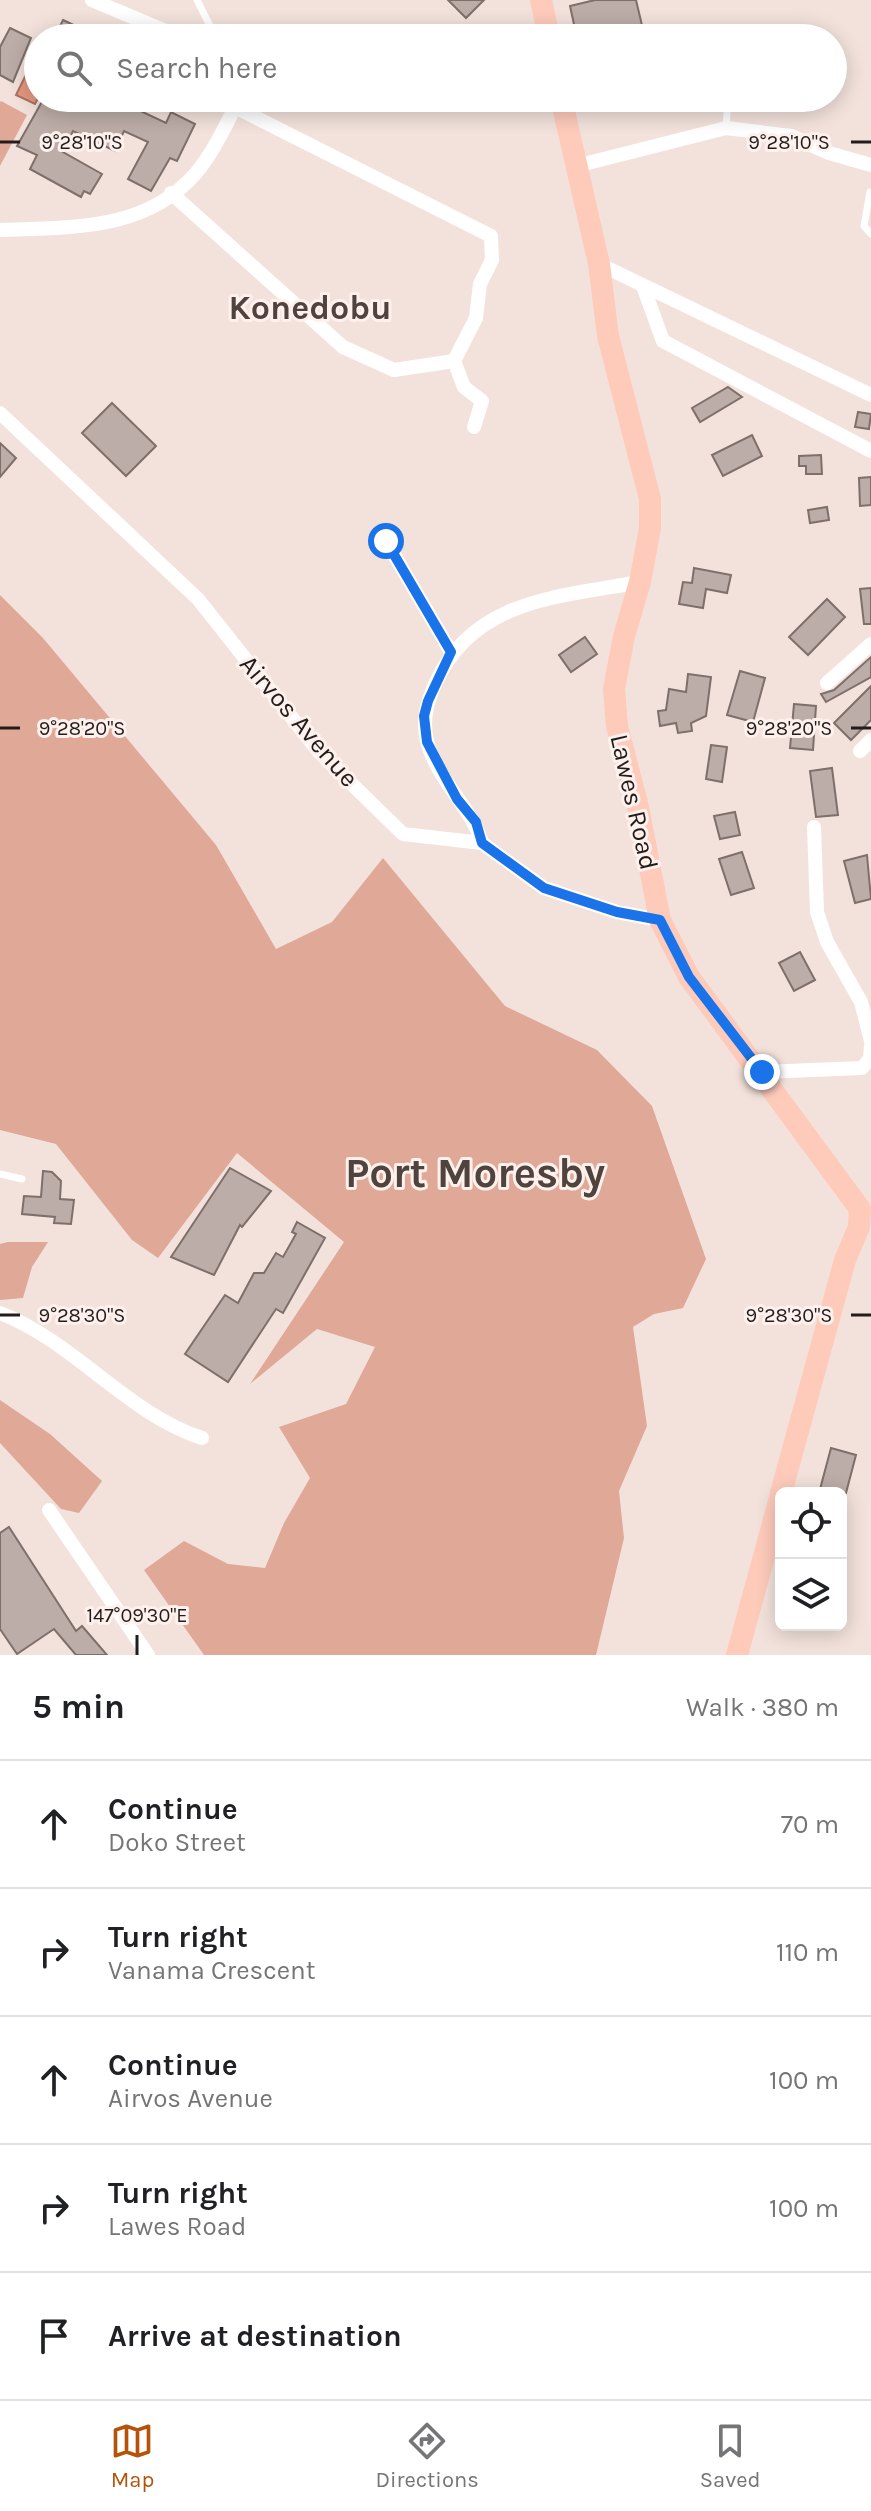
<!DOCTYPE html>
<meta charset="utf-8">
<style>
:root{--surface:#fff;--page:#f6f6f6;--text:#202124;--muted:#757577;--line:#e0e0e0;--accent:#b45309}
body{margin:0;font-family:Karla,sans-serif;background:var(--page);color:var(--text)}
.controls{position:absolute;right:24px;bottom:24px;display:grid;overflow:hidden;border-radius:12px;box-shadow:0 4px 20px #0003}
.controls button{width:72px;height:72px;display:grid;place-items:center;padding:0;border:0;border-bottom:2px solid var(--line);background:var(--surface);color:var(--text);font:40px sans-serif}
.stop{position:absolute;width:24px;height:24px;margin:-18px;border:6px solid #1a73e8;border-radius:50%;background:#fff}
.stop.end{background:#1a73e8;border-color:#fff;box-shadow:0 2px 8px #0008}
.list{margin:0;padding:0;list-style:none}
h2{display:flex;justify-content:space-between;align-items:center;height:104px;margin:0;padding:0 32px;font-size:34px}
h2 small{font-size:26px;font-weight:400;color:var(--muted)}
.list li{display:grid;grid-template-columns:52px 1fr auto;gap:24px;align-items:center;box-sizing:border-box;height:128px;padding:0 32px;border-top:2px solid var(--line)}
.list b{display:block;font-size:30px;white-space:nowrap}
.list p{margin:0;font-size:26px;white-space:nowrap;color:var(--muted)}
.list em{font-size:26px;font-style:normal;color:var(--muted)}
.icon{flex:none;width:44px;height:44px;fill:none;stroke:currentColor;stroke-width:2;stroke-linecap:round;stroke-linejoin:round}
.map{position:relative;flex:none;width:871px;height:1655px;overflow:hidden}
.search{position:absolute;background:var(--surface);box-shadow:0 4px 20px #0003;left:24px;right:24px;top:24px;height:88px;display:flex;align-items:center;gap:20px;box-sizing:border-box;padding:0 28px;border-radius:44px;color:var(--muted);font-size:30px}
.sheet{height:744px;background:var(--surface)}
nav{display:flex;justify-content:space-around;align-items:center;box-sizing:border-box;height:112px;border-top:2px solid var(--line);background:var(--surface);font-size:22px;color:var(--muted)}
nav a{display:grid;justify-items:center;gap:4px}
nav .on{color:var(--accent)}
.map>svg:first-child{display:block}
</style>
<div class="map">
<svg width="871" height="1655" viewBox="0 0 871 1655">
<rect width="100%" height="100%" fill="#f3e2dc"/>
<!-- green -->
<g fill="#e0a897">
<path d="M1 101 27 115 0 166V102Z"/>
<path d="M0 595 43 638 216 845 276 949 332 922 383 858 505 1006 597 1050 652 1106 706 1259 683 1308 654 1314 633 1327 647 1426 619 1491 624 1538 596 1655H204L144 1570 184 1541 228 1564 265 1568 284 1523 310 1478 279 1427 346 1404 375 1347 317 1329 250 1384 344 1242 237 1153 158 1258 132 1240 56 1144 0 1130Z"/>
<path d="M8 1242H48L32 1267 23 1298 0 1300V1244Z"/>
<path d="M0 1400 50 1434 102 1481 79 1513 61 1509 0 1443Z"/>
</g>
<!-- water -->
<path fill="#e69980" stroke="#ab7462" stroke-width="2" d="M38 50V98L35 104 16 95Z"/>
<!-- building -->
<g fill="#bdada8" stroke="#7e6f6a" stroke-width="2">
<path d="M448 0H484L466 18Z"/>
<path d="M595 0H636L645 38H577L570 6Z"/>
<path d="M63 20 101 38H54Z"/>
<path d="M10 28 31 38 13 82 0 75V47Z"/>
<path d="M44 98 71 102 73 98H139L134 108 166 123 171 112 195 124 177 161 170 158 151 191 128 179 148 142 124 131 115 151 73 131 63 152 102 174 90 194 84 191 81 197 30 169 37 155 17 146Z"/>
<path d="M728 387 742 397 700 422 692 408Z"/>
<path d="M112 403 156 446 126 476 82 433Z"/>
<path d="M858 412 871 414 869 429 855 427Z"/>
<path d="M752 435 762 456 723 476 712 455Z"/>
<path d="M0 443 16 458 0 477Z"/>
<path d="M821 455 822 474H806V466H799V456Z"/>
<path d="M871 477V505L860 506 859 478Z"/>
<path d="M827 507 829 520 810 523 808 510Z"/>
<path d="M694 568 731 575 727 593 706 589 703 608 679 604 683 582 692 583Z"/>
<path d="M871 588V624H864L860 589Z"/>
<path d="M827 599 845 617 808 655 789 637Z"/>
<path d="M585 637 597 654 571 672 559 655Z"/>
<path d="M871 657V677L826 702 821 694 834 690Z"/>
<path d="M740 671 765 678 753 722 727 715Z"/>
<path d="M688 674 711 677 706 716 691 723 692 731 678 733 676 723 660 726 658 711 666 710 669 689 686 692Z"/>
<path d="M871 686V720L851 740 834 723Z"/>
<path d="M794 704 816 706 813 750 790 748Z"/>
<path d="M711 745 727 747 722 782 706 779Z"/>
<path d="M832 768 838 815 816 817 810 771Z"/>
<path d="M735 812 740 835 720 839 714 816Z"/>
<path d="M742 852 754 888 731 895 719 859Z"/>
<path d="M867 855 871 899 855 903 844 861Z"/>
<path d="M800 952 815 980 794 991 779 963Z"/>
<path d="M230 1168 271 1191 242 1227 240 1225 214 1275 171 1257Z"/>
<path d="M43 1171 52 1172 61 1181 60 1199 74 1200 71 1224 54 1223 55 1217 22 1214 24 1196 41 1197Z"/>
<path d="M297 1222 325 1238 283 1313 276 1309 228 1382 185 1354 225 1295 238 1303 254 1273H264L276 1253 283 1257 296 1234 292 1232Z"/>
<path d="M831 1448 856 1455 846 1493H819Z"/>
<path d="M9 1527 76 1631 82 1626 107 1655H76L54 1629 17 1654 0 1629V1533Z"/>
</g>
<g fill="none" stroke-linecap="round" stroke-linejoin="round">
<!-- service -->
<g stroke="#fff" stroke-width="7">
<path d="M197 0 216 38"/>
<path d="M731 38V31"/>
<path d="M726 128 728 98"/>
<path d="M870 192 864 226 871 234"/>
<path d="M0 1174 22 1179"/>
</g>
<!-- minor -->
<g stroke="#fff" stroke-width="14">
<path d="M92 0 182 38"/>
<path d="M235 107 491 236 492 260 480 284 476 318 454 361 464 387 482 401 474 427"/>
<path d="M576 166 726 128 791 136 829 153 871 165"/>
<path d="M171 193 343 347 394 370 454 361"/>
<path d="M0 230C70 227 145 232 196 173 214 152 227 122 240 98"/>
<path d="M599 264 871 395"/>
<path d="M643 286 663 341 871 451"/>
<path d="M0 413 198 599 319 752 403 834 482 843 544 888 617 912 660 920"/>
<path d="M386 541 451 652"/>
<path d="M827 683 871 644"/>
<path d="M860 751 871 740"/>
<path d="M814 827 817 912 827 942 861 1002 871 1041"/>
<path d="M482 843C471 806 436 779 427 741 422 720 427 702 436 682 474 599 559 597 640 582"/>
<path d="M762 1072 862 1068 870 1058 871 1046"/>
<path d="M0 1313C75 1342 126 1413 202 1438"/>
<path d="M49 1510 148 1655"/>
</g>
<!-- primary -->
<g stroke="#fecbbb" stroke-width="22">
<path d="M541 0 549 38"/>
<path d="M561 98 599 264 608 336 650 499V528L640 582 624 636 614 689 617 726 638 807 660 920 689 977 860 1209 859 1227 845 1260 781 1493"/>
<path d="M737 1655 781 1494"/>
</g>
</g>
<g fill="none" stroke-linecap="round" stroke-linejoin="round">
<!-- route -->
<path stroke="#1a73e8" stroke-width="10" d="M386 541 451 652 428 701 424 716 427 742 457 799 476 822 482 843 544 888 617 912 660 920 689 977 762 1072"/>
</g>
<!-- ticks -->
<path fill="none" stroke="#221d1b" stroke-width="3" d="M0 142H20M851 142H871M0 728H20M851 728H871M0 1315H20M851 1315H871M137 1635V1655"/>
<g text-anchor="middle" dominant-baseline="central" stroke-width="6" stroke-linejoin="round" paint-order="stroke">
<!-- street labels -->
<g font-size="26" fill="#221d1b" stroke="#fef0ec">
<text transform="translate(299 721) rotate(49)">Airvos Avenue</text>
<text transform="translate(634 802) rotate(77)">Lawes Road</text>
</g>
<!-- district labels -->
<g font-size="34" font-weight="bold" fill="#50433e" stroke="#fef0ec">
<text x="310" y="308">Konedobu</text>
</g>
<!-- town labels -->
<g font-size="42" font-weight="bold" fill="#50433e" stroke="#fef0ec">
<text x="475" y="1173">Port Moresby</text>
</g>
</g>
<g font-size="20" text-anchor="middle" fill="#221d1b" stroke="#fef0ec" stroke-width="6" stroke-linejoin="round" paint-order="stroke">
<text x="82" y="149">9°28'10"S</text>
<text x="789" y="149">9°28'10"S</text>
<text x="82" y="735">9°28'20"S</text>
<text x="789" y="735">9°28'20"S</text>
<text x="82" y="1322">9°28'30"S</text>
<text x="789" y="1322">9°28'30"S</text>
<text x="137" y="1622">147°09'30"E</text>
</g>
</svg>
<div class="controls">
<button><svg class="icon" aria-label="locate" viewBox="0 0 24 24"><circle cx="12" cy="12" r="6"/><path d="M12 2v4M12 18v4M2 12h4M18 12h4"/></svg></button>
<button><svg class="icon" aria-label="layers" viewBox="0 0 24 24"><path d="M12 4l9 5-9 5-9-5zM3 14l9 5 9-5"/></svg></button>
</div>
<div class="stop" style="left:386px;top:541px"></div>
<div class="stop end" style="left:762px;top:1072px"></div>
<div class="search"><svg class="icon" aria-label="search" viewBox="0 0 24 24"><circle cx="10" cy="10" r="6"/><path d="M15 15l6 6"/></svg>Search here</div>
</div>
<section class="sheet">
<h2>5 min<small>Walk · 380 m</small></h2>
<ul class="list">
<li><svg class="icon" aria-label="ahead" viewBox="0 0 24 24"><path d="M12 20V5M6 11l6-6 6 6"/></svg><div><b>Continue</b><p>Doko Street</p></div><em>70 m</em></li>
<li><svg class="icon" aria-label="right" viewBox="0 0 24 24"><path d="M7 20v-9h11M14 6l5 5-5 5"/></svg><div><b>Turn right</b><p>Vanama Crescent</p></div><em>110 m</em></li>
<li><svg class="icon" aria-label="ahead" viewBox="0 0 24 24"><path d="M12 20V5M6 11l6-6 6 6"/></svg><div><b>Continue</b><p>Airvos Avenue</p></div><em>100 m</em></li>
<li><svg class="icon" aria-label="right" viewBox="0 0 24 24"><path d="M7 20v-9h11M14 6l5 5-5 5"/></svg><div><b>Turn right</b><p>Lawes Road</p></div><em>100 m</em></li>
<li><svg class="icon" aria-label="arrive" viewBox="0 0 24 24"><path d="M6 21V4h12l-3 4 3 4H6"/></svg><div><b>Arrive at destination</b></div></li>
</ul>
</section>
<nav>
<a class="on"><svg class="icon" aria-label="map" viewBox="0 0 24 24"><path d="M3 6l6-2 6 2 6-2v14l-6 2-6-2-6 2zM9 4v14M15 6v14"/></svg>Map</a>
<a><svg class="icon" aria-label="directions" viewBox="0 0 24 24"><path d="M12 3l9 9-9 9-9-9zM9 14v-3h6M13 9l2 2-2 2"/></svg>Directions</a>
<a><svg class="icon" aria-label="saved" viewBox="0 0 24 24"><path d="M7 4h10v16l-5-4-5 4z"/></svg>Saved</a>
</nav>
